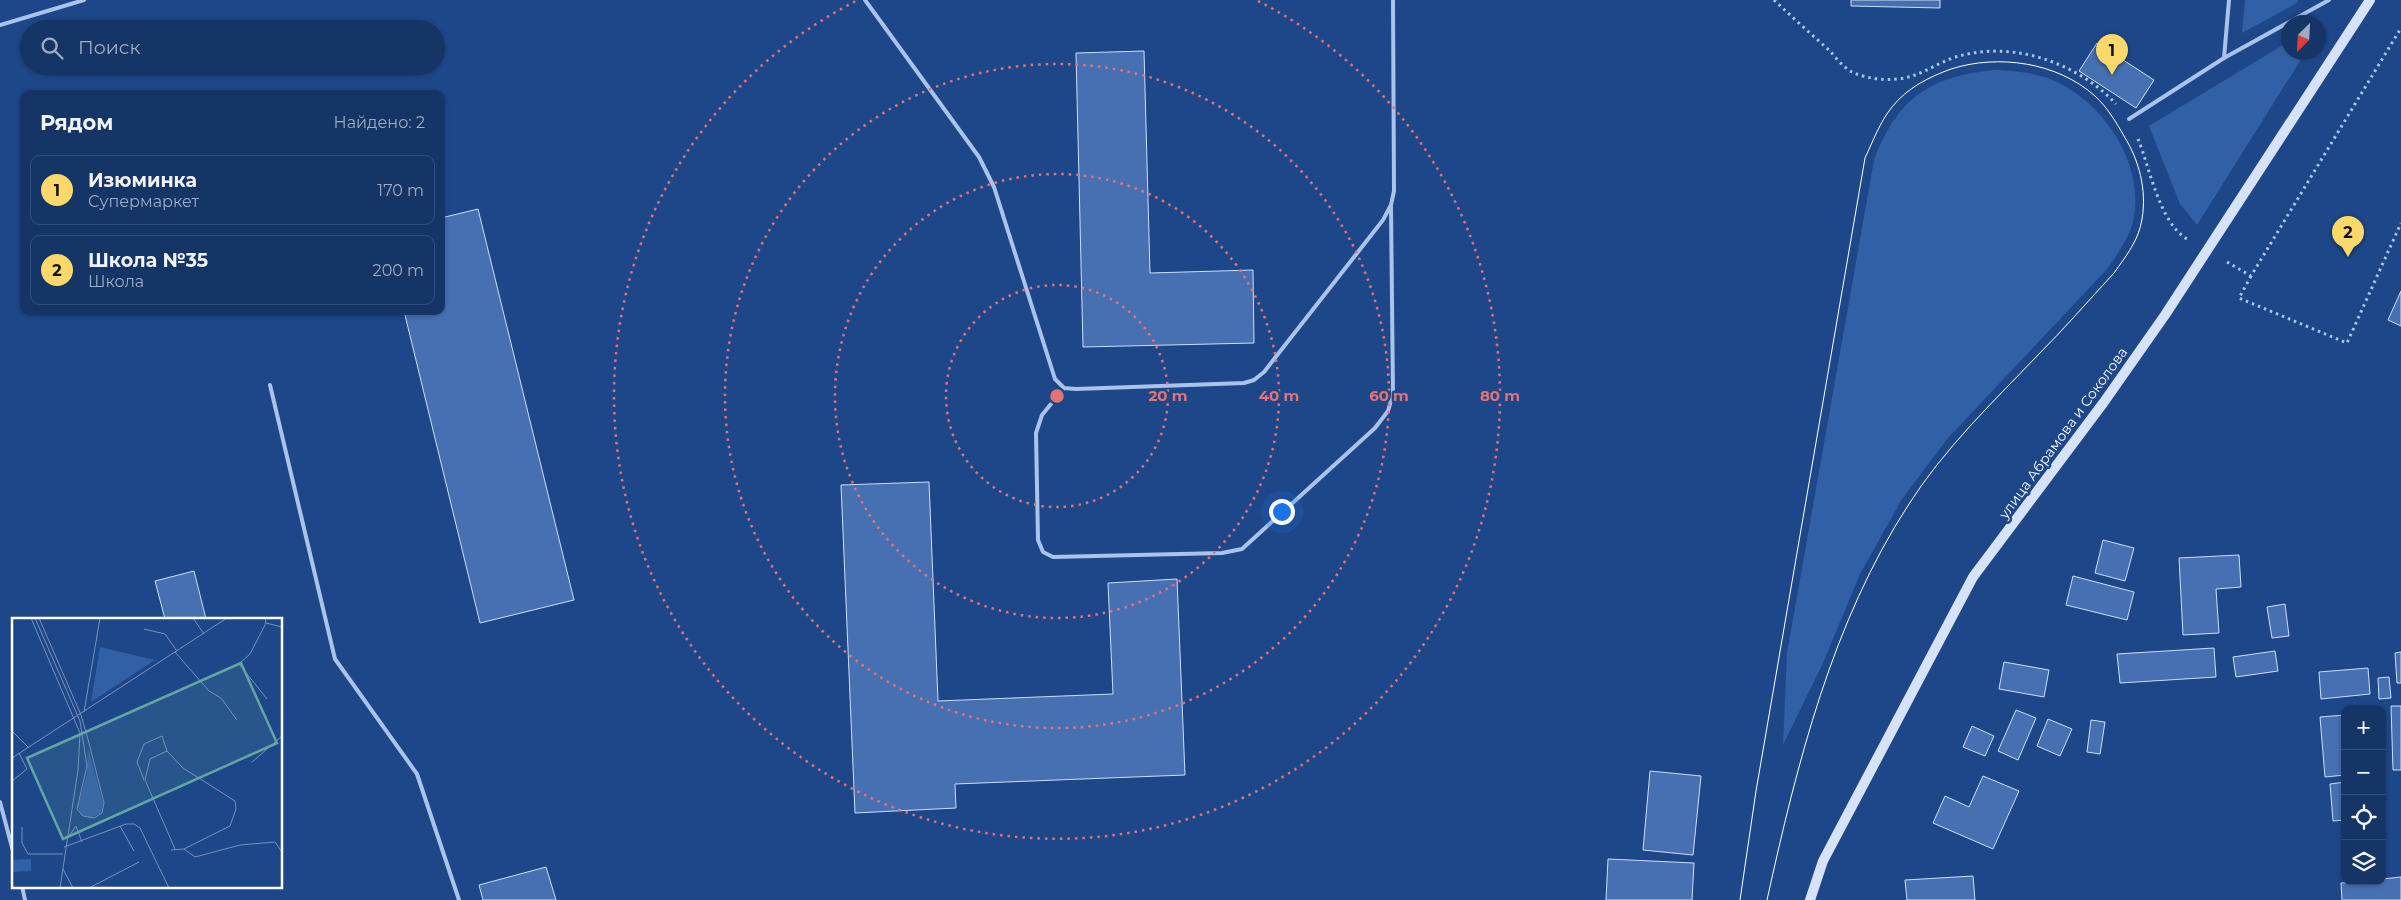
<!DOCTYPE html>
<html lang="ru">
<meta charset="utf-8">
<style>
:root{--surface:#163567;--page:#1f3d6d;--text:#f1f3f6;--muted:#9eabc0;--line:#35507b;--accent:#fad869}
body{margin:0;font-family:Montserrat,sans-serif;background:var(--page);color:var(--text)}
.controls{position:absolute;right:15px;bottom:15px;display:grid;overflow:hidden;border-radius:10px;box-shadow:0 1px 4px #0004}
.controls button{width:45px;height:45px;display:grid;place-items:center;padding:0;border:0;border-bottom:1px solid var(--line);background:var(--surface);color:var(--text);font:25px sans-serif}
.compass{position:absolute;left:2281px;top:15px;width:45px;height:45px;border-radius:50%;background:var(--surface);box-shadow:0 1px 4px #0004;rotate:204deg}
.you{position:absolute;left:1281px;top:511px;width:18px;height:18px;margin:-12px;border:4px solid #fff;border-radius:50%;background:#1a73e8;box-shadow:0 0 0 8px #1a73e833}
.badge{display:grid;place-items:center;width:32px;height:32px;border-radius:50%;background:var(--accent);color:#111;font-size:16px;font-weight:700}
.pin{position:absolute;translate:-50% -41px;filter:drop-shadow(0 1px 2px #0008)}
.pin::after{content:'';position:absolute;top:26px;width:18px;height:15px;background:inherit;clip-path:polygon(0 0,100% 0,50% 100%)}
.list{margin:0;padding:0;list-style:none}
h2{display:flex;justify-content:space-between;align-items:center;height:65px;margin:0;padding:0 20px;font-size:21px}
h2 small{font-size:16px;font-weight:400;color:var(--muted)}
.list li{display:grid;grid-template-columns:32px 1fr auto;gap:15px;align-items:center;box-sizing:border-box;height:70px;margin:0 10px 10px;padding:0 10px;border:1px solid var(--line);border-radius:10px}
.list b{display:block;font-size:19px;white-space:nowrap}
.list p{margin:0;font-size:16px;white-space:nowrap;color:var(--muted)}
.list em{font-size:16px;font-style:normal;color:var(--muted)}
.icon{flex:none;width:28px;height:28px;fill:none;stroke:currentColor;stroke-width:2;stroke-linecap:round;stroke-linejoin:round}
.map{position:relative;flex:none;width:2401px;height:900px;overflow:hidden}
.search{position:absolute;background:var(--surface);box-shadow:0 1px 4px #0004;left:20px;top:20px;width:425px;height:55px;display:flex;align-items:center;gap:12px;box-sizing:border-box;padding:0 18px;border-radius:28px;color:var(--muted);font-size:19px}
.panel{position:absolute;background:var(--surface);box-shadow:0 1px 4px #0004;left:20px;top:90px;width:425px;height:225px;border-radius:10px}
.map>svg:first-child{display:block}
</style>
<div class="map">
<svg width="2401" height="900" viewBox="0 0 2401 900">
<rect width="100%" height="100%" fill="#1e4789"/>
<!-- green -->
<g fill="#3260a6">
<path d="M2245 0H2298L2297 3 2242 33Z"/>
<path d="M2288 42V52L2305 53 2197 225 2180 204 2149 126Z"/>
<path d="M1996 70C2017 71 2039 73 2059 83 2106 107 2143 163 2134 217 2131 236 2118 253 2108 268L1948 438 1902 499 1860 574 1823 663 1783 745 1787 653 1874 160C1898 98 1929 76 1996 70Z"/>
</g>
<!-- building -->
<g fill="#4770b2" stroke="#cedff8">
<path d="M1851 0H1940V8L1851 6Z"/>
<path d="M2097 43 2154 80 2136 108 2079 71Z"/>
<path d="M1144 51 1150 273 1253 270 1254 343 1083 347 1076 53Z"/>
<path d="M478 209 574 600 480 623 404 311H441V218Z"/>
<path d="M2401 291V326L2388 320Z"/>
<path d="M929 482 938 701 1113 694 1108 583 1177 579 1185 775 955 784 956 808 855 813 841 485Z"/>
<path d="M2103 540 2134 548 2125 581 2095 573Z"/>
<path d="M2239 555 2241 587 2216 589 2219 633 2183 635 2179 558Z"/>
<path d="M194 571 206 619H165L155 581Z"/>
<path d="M2073 576 2134 592 2127 620 2066 605Z"/>
<path d="M2285 604 2289 636 2272 638 2267 607Z"/>
<path d="M2214 648 2216 677 2120 683 2117 654Z"/>
<path d="M2275 651 2278 671 2236 677 2233 657Z"/>
<path d="M2401 652V683H2397L2395 653Z"/>
<path d="M2004 662 2049 670 2044 697 1999 689Z"/>
<path d="M2368 668 2370 694 2321 699 2319 672Z"/>
<path d="M2389 677 2391 698 2379 699 2378 678Z"/>
<path d="M2391 706H2401V770H2393Z"/>
<path d="M2016 710 2036 718 2018 760 1998 751Z"/>
<path d="M2345 715V775L2325 777 2320 717Z"/>
<path d="M2048 719 2072 729 2060 756 2037 746Z"/>
<path d="M2091 720 2105 722 2100 754 2087 752Z"/>
<path d="M1972 726 1994 736 1985 756 1963 747Z"/>
<path d="M1650 771 1701 776 1693 855 1643 850Z"/>
<path d="M1983 776 2019 791 1993 849 1933 823 1945 796 1969 807Z"/>
<path d="M2345 782V820L2333 821 2330 784Z"/>
<path d="M1608 859 1694 863 1692 900H1606Z"/>
<path d="M546 867 556 900H483L479 885Z"/>
<path d="M1973 876 1975 900H1907L1905 880Z"/>
<path d="M2401 877V900H2342L2341 883 2382 881V879Z"/>
</g>
<g fill="none" stroke-linecap="round" stroke-linejoin="round">
<!-- path -->
<g stroke="#a9c3eb" stroke-width="3" stroke-dasharray="2.5 4" stroke-linecap="butt">
<path d="M1774 0C1792 17 1811 34 1830 51 1836 58 1844 68 1852 72 1869 80 1894 82 1912 76 1925 72 1937 64 1950 59 2007 38 2076 61 2116 104"/>
<path d="M2138 139C2150 168 2159 222 2187 239"/>
<path d="M2227 262 2251 276 2401 28"/>
<path d="M2251 276 2239 298 2347 343 2401 223"/>
</g>
<!-- lane -->
<g stroke="#a9c3eb" stroke-width="4">
<path d="M865 0 979 157 994 187 1055 379 1064 388 1076 389 1244 383 1254 380 1264 372 1383 220 1391 205 1394 191 1393 0"/>
<path d="M2229 0 2224 58 2329 0"/>
<path d="M0 25 84 0"/>
<path d="M2129 119 2224 58"/>
<path d="M270 385 335 659 417 774 459 900"/>
<path d="M1064 388 1042 415 1036 433 1038 540 1043 552 1053 557 1222 553 1242 549 1375 428 1388 411 1393 394 1391 207"/>
<path d="M0 802 14 855"/>
<path d="M22 886 25 900"/>
</g>
<!-- secondary -->
<path stroke="#d5e2f8" stroke-width="10" d="M1810 900 1823 861 1973 577 2104 402 2165 315 2370 0"/>
<!-- tram -->
<path stroke="#fff" stroke-width="1" d="M1740 900 1756 791 1865 158C1873 141 1880 122 1892 107 1907 88 1929 77 1951 69 1998 54 2057 62 2095 96 2107 107 2116 122 2124 136 2139 160 2147 190 2142 219 2139 240 2126 256 2114 273 2089 300 2064 329 2037 356 1992 403 1944 449 1909 504 1832 622 1797 764 1767 900"/>
</g>
<!-- distance rings -->
<g fill="none" stroke="#e47373" stroke-width="2.5" stroke-dasharray="2.5 5">
<circle cx="1057" cy="396" r="111"/>
<circle cx="1057" cy="396" r="222"/>
<circle cx="1057" cy="396" r="332"/>
<path d="M1258 1A443 443 0 1 1 856 1"/>
</g>
<g text-anchor="middle" dominant-baseline="central" stroke-width="5" stroke-linejoin="round" paint-order="stroke">
<!-- street labels -->
<g font-size="14" fill="#fff" stroke="#1e4789">
<text transform="translate(2063 433) rotate(-54)">улица Абрамова и Соколова</text>
</g>
</g>
<!-- overview -->
<g transform="translate(12 618)">
<rect width="270" height="270" fill="#1e4789"/>
<path d="M88 29 143 42 79 84ZM76 130 91 185 89 195 78 200 69 196 66 188 75 156ZM19 241V253L0 254V242Z" fill="#3260a6"/>
<path fill="none" stroke="#7891b8" stroke-width="1" d="M19 0 68 115 66 152 48 270M23 0 68 103 75 148 65 191 71 198 82 200 90 195 92 185 77 125 69 97 27 0M181 0 192 16M253 0 254 5 238 36 227 46 255 81M254 5 270 9M132 11 153 16 165 33M163 34 197 73 209 80 225 102M72 94 88 0M0 113 16 129M0 140 215 0M240 144 270 118M132 162 125 144 132 126 150 118 155 133M0 163 15 151 7 135M108 208 122 233M10 209V225L16 236H51M55 221 64 208 70 224M52 229 114 206H122L128 210 157 270M163 231 133 162 138 141 155 133 171 150 223 183 224 191 218 208 172 231M159 232 172 231 183 239 228 227 263 224 270 234M51 251 61 270M77 270 127 244"/>
<path fill="#63a6a1" fill-opacity="0.15" stroke="#63a6a1" stroke-width="2.5" d="M229 45 265 125 51 221 15 140Z"/>
<rect width="270" height="270" fill="none" stroke="#fff" stroke-width="2.5"/>
</g>
<circle cx="1057" cy="396" r="8" fill="#e47373" stroke="#1e4789" stroke-width="2.5"/>
<g font-size="15" text-anchor="middle" font-weight="bold" fill="#e47373" stroke="#1e4789" stroke-width="5" stroke-linejoin="round" paint-order="stroke">
<text x="1168" y="401">20 m</text>
<text x="1279" y="401">40 m</text>
<text x="1389" y="401">60 m</text>
<text x="1500" y="401">80 m</text>
</g>
</svg>
<div class="controls">
<button>+</button>
<button>−</button>
<button><svg class="icon" aria-label="locate" viewBox="0 0 24 24"><circle cx="12" cy="12" r="6"/><path d="M12 2v4M12 18v4M2 12h4M18 12h4"/></svg></button>
<button><svg class="icon" aria-label="layers" viewBox="0 0 24 24"><path d="M12 4l9 5-9 5-9-5zM3 14l9 5 9-5"/></svg></button>
</div>
<svg class="compass" viewBox="-18 -18 36 36"><path d="M0-13l5 13h-10z" fill="#e53935"/><path d="M0 13l5-13h-10z" fill="#9eabc0"/></svg>
<div class="you"></div>
<div class="pin badge" style="left:2112px;top:75px">1</div>
<div class="pin badge" style="left:2348px;top:257px">2</div>
<div class="search"><svg class="icon" aria-label="search" viewBox="0 0 24 24"><circle cx="10" cy="10" r="6"/><path d="M15 15l6 6"/></svg>Поиск</div>
<section class="panel">
<h2>Рядом<small>Найдено: 2</small></h2>
<ul class="list">
<li><span class="badge">1</span><div><b>Изюминка</b><p>Супермаркет</p></div><em>170 m</em></li>
<li><span class="badge">2</span><div><b>Школа №35</b><p>Школа</p></div><em>200 m</em></li>
</ul>
</section>
</div>
